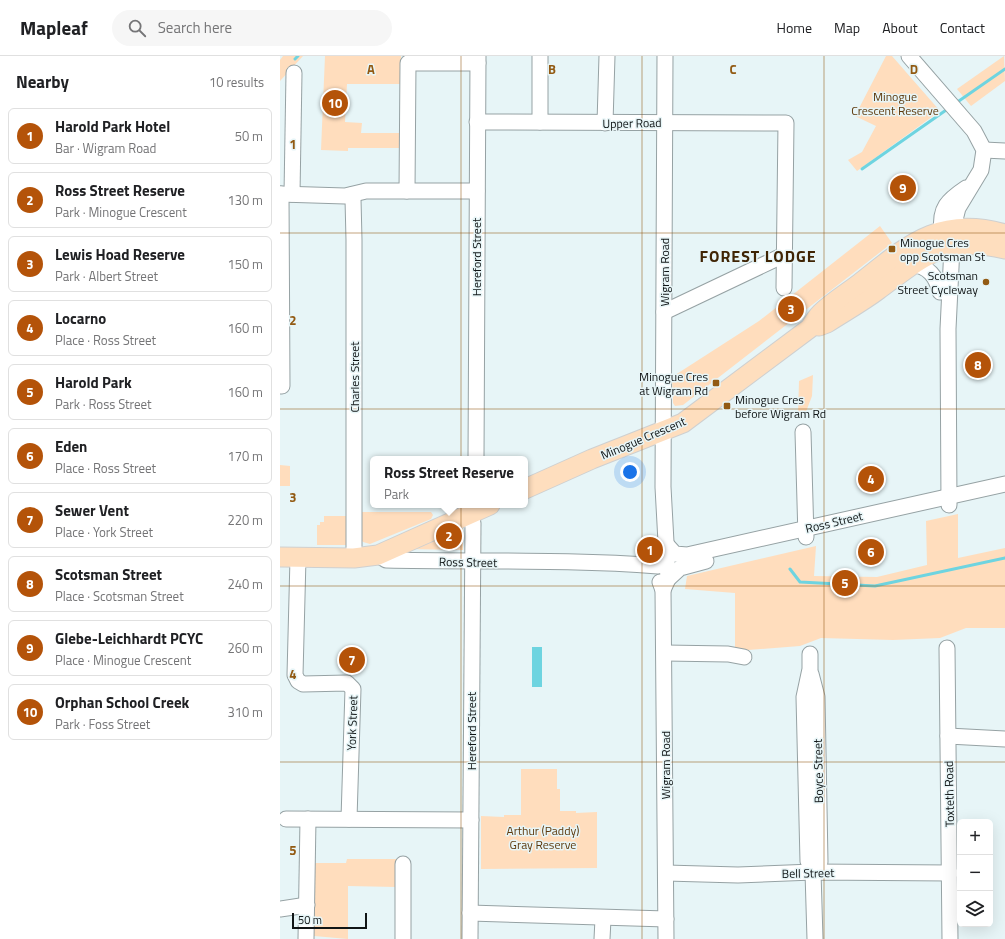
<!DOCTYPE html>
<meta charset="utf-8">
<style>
:root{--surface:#fff;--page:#f6f6f6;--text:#202124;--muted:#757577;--line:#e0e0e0;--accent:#b45309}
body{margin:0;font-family:"Titillium Web",sans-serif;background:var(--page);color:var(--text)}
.controls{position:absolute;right:12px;bottom:12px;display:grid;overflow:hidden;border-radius:6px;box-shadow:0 4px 16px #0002}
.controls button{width:36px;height:36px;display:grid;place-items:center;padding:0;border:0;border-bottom:1px solid var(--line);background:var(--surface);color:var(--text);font:20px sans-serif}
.scale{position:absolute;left:12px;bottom:10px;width:75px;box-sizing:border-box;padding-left:4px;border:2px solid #101516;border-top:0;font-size:11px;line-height:14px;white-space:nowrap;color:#101516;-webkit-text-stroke:3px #e7f5f7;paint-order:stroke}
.you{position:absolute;left:350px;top:416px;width:14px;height:14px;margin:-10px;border:3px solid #fff;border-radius:50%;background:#1a73e8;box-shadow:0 0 0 6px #1a73e833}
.badge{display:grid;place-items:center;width:26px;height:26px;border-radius:50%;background:var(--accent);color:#fff;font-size:13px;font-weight:700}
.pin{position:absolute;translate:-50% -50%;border:2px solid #fff;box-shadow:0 1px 4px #0006}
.popup{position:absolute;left:90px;top:400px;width:158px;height:52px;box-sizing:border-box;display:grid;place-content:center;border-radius:6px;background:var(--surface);filter:drop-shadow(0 1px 3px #0005);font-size:13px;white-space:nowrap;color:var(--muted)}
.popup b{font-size:15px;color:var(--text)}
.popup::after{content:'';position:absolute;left:50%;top:100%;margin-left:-8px;border:8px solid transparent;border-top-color:var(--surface)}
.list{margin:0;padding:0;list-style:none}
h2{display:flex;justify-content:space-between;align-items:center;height:52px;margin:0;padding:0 16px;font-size:17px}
h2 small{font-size:13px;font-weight:400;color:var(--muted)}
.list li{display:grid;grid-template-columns:26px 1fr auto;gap:12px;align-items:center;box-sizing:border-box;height:56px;margin:0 8px 8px;padding:0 8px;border:1px solid var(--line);border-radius:6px}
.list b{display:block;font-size:15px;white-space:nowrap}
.list p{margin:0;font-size:13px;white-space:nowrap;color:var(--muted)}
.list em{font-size:13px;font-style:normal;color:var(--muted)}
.icon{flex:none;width:22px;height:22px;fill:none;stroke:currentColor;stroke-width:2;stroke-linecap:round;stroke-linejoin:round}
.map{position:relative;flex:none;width:725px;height:883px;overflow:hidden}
header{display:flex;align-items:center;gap:24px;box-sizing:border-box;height:56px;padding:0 20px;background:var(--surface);border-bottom:1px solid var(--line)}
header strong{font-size:19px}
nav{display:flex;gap:22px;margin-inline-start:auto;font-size:14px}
.search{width:280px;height:36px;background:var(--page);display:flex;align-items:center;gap:10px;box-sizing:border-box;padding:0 14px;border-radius:22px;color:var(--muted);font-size:15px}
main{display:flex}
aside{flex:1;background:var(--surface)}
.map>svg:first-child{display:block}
</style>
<header>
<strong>Mapleaf</strong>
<div class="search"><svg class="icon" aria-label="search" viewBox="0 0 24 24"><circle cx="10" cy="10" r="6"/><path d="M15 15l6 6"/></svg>Search here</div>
<nav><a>Home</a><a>Map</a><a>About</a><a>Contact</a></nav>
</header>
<main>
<aside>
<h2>Nearby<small>10 results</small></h2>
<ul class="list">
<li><span class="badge">1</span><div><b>Harold Park Hotel</b><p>Bar · Wigram Road</p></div><em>50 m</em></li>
<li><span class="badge">2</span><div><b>Ross Street Reserve</b><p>Park · Minogue Crescent</p></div><em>130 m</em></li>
<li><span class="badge">3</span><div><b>Lewis Hoad Reserve</b><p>Park · Albert Street</p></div><em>150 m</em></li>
<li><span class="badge">4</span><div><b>Locarno</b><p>Place · Ross Street</p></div><em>160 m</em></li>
<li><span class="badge">5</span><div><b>Harold Park</b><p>Park · Ross Street</p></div><em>160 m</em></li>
<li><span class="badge">6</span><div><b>Eden</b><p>Place · Ross Street</p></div><em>170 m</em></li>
<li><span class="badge">7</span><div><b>Sewer Vent</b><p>Place · York Street</p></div><em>220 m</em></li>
<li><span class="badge">8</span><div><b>Scotsman Street</b><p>Place · Scotsman Street</p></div><em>240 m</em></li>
<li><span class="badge">9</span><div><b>Glebe-Leichhardt PCYC</b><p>Place · Minogue Crescent</p></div><em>260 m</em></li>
<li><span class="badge">10</span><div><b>Orphan School Creek</b><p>Park · Foss Street</p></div><em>310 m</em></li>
</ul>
</aside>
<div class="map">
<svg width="725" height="883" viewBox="0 0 725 883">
<rect width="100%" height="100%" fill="#e7f5f7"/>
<!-- green -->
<g fill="#ffddbd">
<path d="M3 0H23L0 25V4Z"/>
<path d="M45 0H121V28H67L65 66 82 67 81 77H123V92H68V95L41 94Z"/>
<path d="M606 0H612L660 55 577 115 568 104 582 96 596 70 575 60Z"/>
<path d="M724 0 725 25 691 50 677 33Z"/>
<path d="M600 170 612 187 403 349 395 350 393 347 392 321 479 265Z"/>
<path d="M533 319 532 340 524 361H518L519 325Z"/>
<path d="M0 409 10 410V430H0Z"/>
<path d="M81 456H151L153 459 151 463 90 488 83 486 80 482Z"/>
<path d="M678 458V502L725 492V572H686L660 582 613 584 541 582 520 590 455 595V537L405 533 407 520 536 490 534 520 597 521 647 509 646 465Z"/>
<path d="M44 460H66V489H37V469H40V466H44Z"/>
<path d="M183 467V494L127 493Z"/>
<path d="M241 713H277V733H280V755H296V757L317 756V812L201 813V760L224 761V759H241Z"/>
<path d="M67 803H117L116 831 68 830V883L34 880 32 878V807H66Z"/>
</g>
<!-- water -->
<rect fill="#6ed4e0" x="252" y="591" width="10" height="40"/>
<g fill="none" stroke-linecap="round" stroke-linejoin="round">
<!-- stream -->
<g stroke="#6ed4e0" stroke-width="3">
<path d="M15 3 18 0"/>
<path d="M676 47 725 13"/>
<path d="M582 113 669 52"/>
<path d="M510 513 520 526 595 530 725 502"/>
</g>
<defs>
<g id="minor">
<path d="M629 0 694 75 704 94 701 114 678 152 673 172"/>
<path d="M197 66 506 67 504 232"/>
<path d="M260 66V0"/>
<path d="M325 67 327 0"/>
<path d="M704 94 725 95"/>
<path d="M127 135 128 7H198"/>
<path d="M0 138 65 140 86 135H197"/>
<path d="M12 138 14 17"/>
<path d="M71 139 73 143 74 184V502"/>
<path d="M662 175C659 152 668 144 686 132"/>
<path d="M632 208C649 211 656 220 660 236"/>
<path d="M384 256 504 199"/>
<path d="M0 330H2L1 138"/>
<path d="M523 376 526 481"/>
<path d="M196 403 198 0"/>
<path d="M669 449 668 273 672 191"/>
<path d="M386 488 395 498 407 499 725 428"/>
<path d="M98 499 106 504C197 506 288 503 378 510"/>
<path d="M18 502 15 619 18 625 23 628 67 627 73 633 69 763"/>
<path d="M388 523 400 512 426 505"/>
<path d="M380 526 383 534 386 883"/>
<path d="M383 534 388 523 383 431 385 0"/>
<path d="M667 592 670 883"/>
<path d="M385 597 448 598 464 601"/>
<path d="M530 598V613L524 641 528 805 533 816 535 883"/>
<path d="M531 618 537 641 540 806 533 816"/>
<path d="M668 680 725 683"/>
<path d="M6 763 191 764"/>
<path d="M123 808V883"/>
<path d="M386 817 458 819 533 816 670 817"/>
<path d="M0 853 27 849"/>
<path d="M190 857 386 863"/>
<path d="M26 883 28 763"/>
<path d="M190 883 193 467"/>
<path d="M322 883 323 863"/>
</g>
<g id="major">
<path d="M539 270 547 267C564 256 582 246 598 234 644 200 665 179 725 193"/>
<path d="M245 433 312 403 403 367 530 272C533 267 537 261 541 257 552 246 567 237 580 227 628 189 659 159 725 178"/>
<path d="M0 501 74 502 98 499 210 449"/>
</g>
</defs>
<!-- minor casing -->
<use href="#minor" stroke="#96a2a4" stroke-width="17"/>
<!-- major casing -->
<use href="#major" stroke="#cfd0d0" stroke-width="21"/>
<!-- minor -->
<use href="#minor" stroke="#fff" stroke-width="15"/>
<!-- major -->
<use href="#major" stroke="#fedebe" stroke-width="19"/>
</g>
<!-- grid -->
<path fill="none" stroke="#925a13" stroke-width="1" stroke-opacity="0.55" d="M181 0V883M362 0V883M544 0V883M0 177H725M0 353H725M0 530H725M0 706H725"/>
<!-- markers -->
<g fill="#925a13" stroke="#e7f5f7" stroke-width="1.5">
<rect x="608" y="189" width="8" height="8" rx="2"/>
<circle cx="706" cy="226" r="4"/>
<rect x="432" y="323" width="8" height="8" rx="2"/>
<rect x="443" y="346" width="8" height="8" rx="2"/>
</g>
<g text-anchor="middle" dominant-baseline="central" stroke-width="3" stroke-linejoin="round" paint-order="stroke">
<!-- park labels -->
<g font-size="12" fill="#5d390c" stroke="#e7f5f7">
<text x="615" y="40">Minogue<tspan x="615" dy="14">Crescent Reserve</tspan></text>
<text x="263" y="774">Arthur (Paddy)<tspan x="263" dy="14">Gray Reserve</tspan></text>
</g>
<!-- street labels -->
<g font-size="12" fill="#101516" stroke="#e7f5f7">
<text transform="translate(352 67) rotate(-1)">Upper Road</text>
<text transform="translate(196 201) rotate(-90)">Hereford Street</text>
<text transform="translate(384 216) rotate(-90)">Wigram Road</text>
<text transform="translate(74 321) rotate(-90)">Charles Street</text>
<text transform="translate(363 382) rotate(-23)">Minogue Crescent</text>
<text transform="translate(554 466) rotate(-13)">Ross Street</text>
<text transform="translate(188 506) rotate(1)">Ross Street</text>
<text transform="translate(72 667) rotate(-88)">York Street</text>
<text transform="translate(191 675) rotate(-90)">Hereford Street</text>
<text transform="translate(385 709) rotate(-90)">Wigram Road</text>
<text transform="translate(538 715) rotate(-91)">Boyce Street</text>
<text transform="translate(669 738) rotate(-91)">Toxteth Road</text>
<text transform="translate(528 817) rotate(-1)">Bell Street</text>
</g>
<!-- poi labels -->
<g font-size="12" fill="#101516" stroke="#e7f5f7" text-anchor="start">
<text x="620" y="186">Minogue Cres<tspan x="620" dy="14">opp Scotsman St</tspan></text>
<text x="698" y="219" text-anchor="end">Scotsman<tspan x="698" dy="14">Street Cycleway</tspan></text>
<text x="428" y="320" text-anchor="end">Minogue Cres<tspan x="428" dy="14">at Wigram Rd</tspan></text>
<text x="455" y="343">Minogue Cres<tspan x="455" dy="14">before Wigram Rd</tspan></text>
</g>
<!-- district labels -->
<g font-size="16" font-weight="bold" letter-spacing="1" fill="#3f2404" stroke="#e7f5f7">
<text x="478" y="200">FOREST LODGE</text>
</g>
</g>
<g font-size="13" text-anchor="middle" font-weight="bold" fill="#925a13" stroke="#e7f5f7" stroke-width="3" stroke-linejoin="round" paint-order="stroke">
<text x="91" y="18">A</text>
<text x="272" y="18">B</text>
<text x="453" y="18">C</text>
<text x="634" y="18">D</text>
<text x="13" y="93">1</text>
<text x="13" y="269">2</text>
<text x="13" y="446">3</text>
<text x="13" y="623">4</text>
<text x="13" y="799">5</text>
</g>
</svg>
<div class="controls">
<button>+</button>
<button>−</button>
<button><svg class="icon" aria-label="layers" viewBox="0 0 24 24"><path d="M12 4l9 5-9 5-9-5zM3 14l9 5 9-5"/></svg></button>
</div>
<div class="scale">50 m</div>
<div class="you"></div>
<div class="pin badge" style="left:370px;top:494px">1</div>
<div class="pin badge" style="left:169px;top:480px">2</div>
<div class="popup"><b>Ross Street Reserve</b>Park</div>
<div class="pin badge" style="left:511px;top:253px">3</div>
<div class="pin badge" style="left:591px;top:423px">4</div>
<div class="pin badge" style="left:565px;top:527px">5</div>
<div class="pin badge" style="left:591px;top:496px">6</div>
<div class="pin badge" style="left:72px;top:604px">7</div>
<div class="pin badge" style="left:698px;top:309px">8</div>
<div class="pin badge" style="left:623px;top:132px">9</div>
<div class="pin badge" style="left:55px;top:47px">10</div>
</div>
</main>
